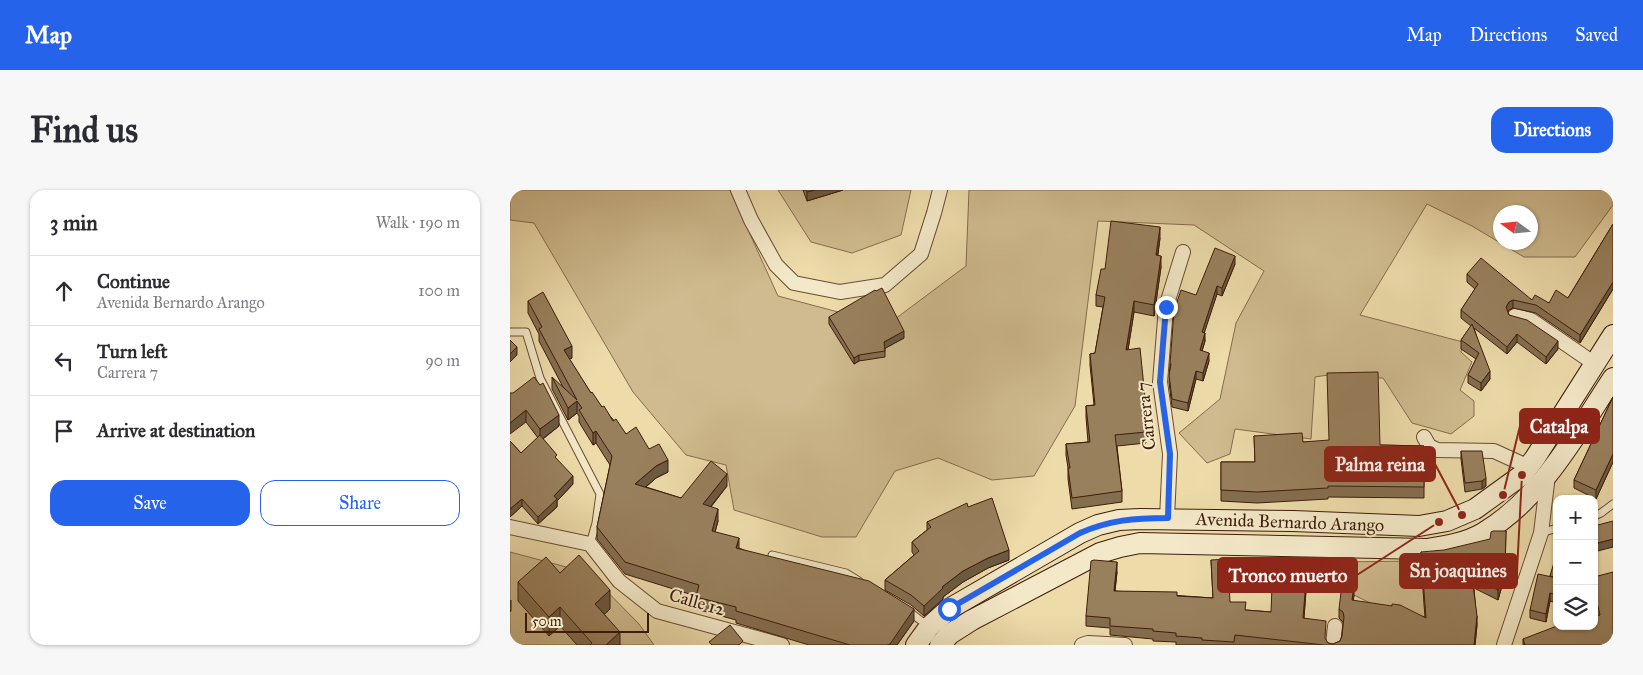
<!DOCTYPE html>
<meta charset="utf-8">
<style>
:root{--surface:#fff;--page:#f7f7f7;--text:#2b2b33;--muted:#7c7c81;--line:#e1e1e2;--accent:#2563eb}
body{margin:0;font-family:"IM FELL Great Primer",serif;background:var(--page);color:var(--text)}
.controls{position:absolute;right:15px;bottom:15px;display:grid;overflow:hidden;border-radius:10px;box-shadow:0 1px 4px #0004}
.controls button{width:45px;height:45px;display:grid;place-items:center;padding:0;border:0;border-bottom:1px solid var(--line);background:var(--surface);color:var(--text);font:25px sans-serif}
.compass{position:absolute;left:983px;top:15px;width:45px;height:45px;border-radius:50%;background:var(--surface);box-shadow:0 1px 4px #0004;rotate:285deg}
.scale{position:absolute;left:15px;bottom:12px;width:124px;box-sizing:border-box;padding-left:5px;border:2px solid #3e1d0a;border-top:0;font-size:14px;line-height:18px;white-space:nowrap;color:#3e1d0a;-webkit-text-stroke:4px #f3e8c8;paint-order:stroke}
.stop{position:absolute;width:15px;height:15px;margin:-11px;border:4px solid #2563eb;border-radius:50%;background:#fff}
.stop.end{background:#2563eb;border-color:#fff;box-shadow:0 1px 5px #0008}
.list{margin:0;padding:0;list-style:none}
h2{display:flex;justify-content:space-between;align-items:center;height:65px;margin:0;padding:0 20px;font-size:21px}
h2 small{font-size:16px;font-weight:400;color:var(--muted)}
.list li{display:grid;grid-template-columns:32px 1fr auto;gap:15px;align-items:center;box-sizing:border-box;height:70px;padding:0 20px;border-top:1px solid var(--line)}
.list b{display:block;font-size:19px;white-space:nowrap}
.list p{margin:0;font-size:16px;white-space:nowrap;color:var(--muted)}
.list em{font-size:16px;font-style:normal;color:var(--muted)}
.actions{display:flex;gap:10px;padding:15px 20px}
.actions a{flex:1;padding:11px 0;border:1px solid var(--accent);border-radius:15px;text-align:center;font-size:18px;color:var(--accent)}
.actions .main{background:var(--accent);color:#fff}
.icon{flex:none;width:28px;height:28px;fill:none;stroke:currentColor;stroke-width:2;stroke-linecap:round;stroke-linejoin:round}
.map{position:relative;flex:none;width:1103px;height:455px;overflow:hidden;border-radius:15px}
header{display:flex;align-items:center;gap:30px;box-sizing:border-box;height:70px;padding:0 25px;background:var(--accent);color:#fff}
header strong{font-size:24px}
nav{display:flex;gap:28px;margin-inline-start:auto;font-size:18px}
.intro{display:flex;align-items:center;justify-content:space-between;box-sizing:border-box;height:120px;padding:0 30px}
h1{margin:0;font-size:35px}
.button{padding:12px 22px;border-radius:15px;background:var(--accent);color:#fff;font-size:18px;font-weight:700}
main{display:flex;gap:30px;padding:0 30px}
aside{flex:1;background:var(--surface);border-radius:15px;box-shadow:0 1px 4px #0004}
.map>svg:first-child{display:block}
</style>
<header>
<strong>Map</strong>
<nav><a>Map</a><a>Directions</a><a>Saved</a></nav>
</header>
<div class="intro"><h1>Find us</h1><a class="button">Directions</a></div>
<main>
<aside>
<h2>3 min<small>Walk · 190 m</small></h2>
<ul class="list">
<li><svg class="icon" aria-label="ahead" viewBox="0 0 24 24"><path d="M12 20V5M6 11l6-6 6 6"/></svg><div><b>Continue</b><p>Avenida Bernardo Arango</p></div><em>100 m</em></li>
<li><svg class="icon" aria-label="left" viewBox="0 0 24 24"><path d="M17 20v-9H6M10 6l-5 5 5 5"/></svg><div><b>Turn left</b><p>Carrera 7</p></div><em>90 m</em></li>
<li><svg class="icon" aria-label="arrive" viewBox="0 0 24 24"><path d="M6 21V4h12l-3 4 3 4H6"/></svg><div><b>Arrive at destination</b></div></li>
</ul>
<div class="actions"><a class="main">Save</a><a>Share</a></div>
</aside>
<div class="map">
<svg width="1103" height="455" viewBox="0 0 1103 455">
<rect width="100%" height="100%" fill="#eddbaa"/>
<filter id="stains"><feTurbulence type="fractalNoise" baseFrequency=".004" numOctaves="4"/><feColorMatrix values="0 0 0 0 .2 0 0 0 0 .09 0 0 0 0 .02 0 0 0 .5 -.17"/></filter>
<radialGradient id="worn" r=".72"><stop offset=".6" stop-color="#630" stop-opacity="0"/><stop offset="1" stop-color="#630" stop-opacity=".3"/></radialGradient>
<!-- green -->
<g fill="#cfbb8f" stroke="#866c4c" fill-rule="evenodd">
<path d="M0 0H220L268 106 377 135 456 76 459 0H1103V15L1065 67H1014L962 36 917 14 850 125 953 152 951 162 962 172 950 200 964 211V226L941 244 902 233 873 188H845L831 183 805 187 801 249 725 239 720 264 697 273 669 243 710 209 726 133 754 81 684 35 588 31 565 216 524 286 482 290 428 268 385 281 346 347H312L224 320 216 275 176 265 123 202 24 33 0 30ZM991 22H1021V52H991Z"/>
<path d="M268 0H401L391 45 342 63 301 52Z"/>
<path d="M0 362 79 383 129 434 144 455H0Z"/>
<path d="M911 371 916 441 844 405 822 400 831 384 821 372Z"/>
</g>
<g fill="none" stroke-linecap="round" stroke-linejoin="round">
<defs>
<g id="lane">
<path d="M0 142H16L30 188 90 304 86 333 80 354"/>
<path d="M1084 326 1091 323 1103 314"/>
<path d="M1031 343 1047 338"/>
<path d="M262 365 336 383 349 391"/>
<path d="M397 420 418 436"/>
</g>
<g id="street">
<path d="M228 0 241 30 266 75 284 93 330 102 375 95 411 64 424 23 430 0"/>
<path d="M1005 126 1021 130 1085 174"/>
<path d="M914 247 919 256 927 260 984 261 1019 277"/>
<path d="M657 328 660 264 650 192 656 117 673 62"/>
<path d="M0 337 80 354 109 391 147 421 272 455"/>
<path d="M572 455 578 453 615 455"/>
<path d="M823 455 825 436"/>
<path d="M994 455 1031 343 1038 285"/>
</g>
<g id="secondary">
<path d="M406 455 419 437 439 419 570 343 588 335 609 330 630 329 783 331 909 336 937 331 965 319 1012 285 1025 268 1103 145"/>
<path d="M430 455 440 444 462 430 590 363 610 357 630 353 917 359C936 356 956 353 973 343 1032 308 1066 244 1103 188"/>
</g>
</defs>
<!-- lane casing -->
<use href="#lane" stroke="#6a4c32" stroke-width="9"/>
<!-- street casing -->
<use href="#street" stroke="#6a4c32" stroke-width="16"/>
<!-- secondary casing -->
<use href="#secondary" stroke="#3e1d0a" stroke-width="22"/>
<!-- lane -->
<use href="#lane" stroke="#f3e8c8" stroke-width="7"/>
<!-- street -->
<use href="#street" stroke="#f3e8c8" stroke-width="14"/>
<!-- secondary -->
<use href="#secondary" stroke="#f3e8c8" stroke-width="20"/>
</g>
<!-- wall -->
<g fill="#846e50" stroke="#3e1d0a">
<path d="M293 0H333L297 11Z"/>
<path d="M1103 34V99L1070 153 1026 123 1003 118 999 120 998 121 999 125 1048 159 1036 174 1007 152 997 164 964 138 980 189 971 201 958 193V185L966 169 951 159V150L961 136 951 128V120L965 99 957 92V84L1022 110 1039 113 1058 108Z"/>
<path d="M650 48 648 65 651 77 644 126 624 122 618 160 635 207V218H634L636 242V253L607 256 612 301V312L562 319 558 289V278L556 265V254L578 252 576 227V216L584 215 580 175V164L585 163 593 117 586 116V105L595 79Z"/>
<path d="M725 74 712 106 707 104 694 142 695 151 692 161 699 171 693 191 686 189 678 221 662 217 659 192 660 174 686 105Z"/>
<path d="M18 111 62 168 59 169 81 203 92 217 116 244 139 259 158 282 146 288 136 297 171 308 217 296 201 317 208 331 205 342 229 358 404 431 387 455H299L226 433V430L186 419V406L115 384 87 349V337L100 275 86 253 83 255 69 232V226L67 223 58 230 42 199V187L54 199 29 151V144L18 123Z"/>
<path d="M319 127 394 148 375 158V167L349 171 344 174 319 134Z"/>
<path d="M0 203 49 236 33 249 63 294 47 311V317L28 334 12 316 0 327V251L11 263 28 248 16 232Z"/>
<path d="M1103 207V272L1086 309 1064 298V290Z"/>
<path d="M744 246 793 252 870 255 914 256V308L818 307V309L747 313 711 311V272H745Z"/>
<path d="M951 261 976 296 972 299 955 302 951 269Z"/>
<path d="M458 317 499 370 478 378 453 392 433 407V409L414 426 401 415 375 400V390L404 365 402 362V352L417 340V332Z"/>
<path d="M911 362 995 385 988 410 964 398 967 435 965 455H666V452L643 451V449L600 445V438L576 436V426L607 382 605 401 703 408 701 370 720 412 736 420 761 422 796 401 794 428 818 453 823 454 830 451 832 446 833 433V432L829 428V419L844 405 843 411 915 427 911 371Z"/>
<path d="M1047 369V413L1040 411 1036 432 1020 428V420L1040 386Z"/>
<path d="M50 383 100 419 94 424 110 455H67L50 436 39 446 8 411V392Z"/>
<path d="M1084 387 1103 455H1013V449L1084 436 1088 425 1084 410Z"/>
</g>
<!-- shaded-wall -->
<g fill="#6b5a41" stroke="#3e1d0a">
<path d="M305 0H333L297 11V2Z"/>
<path d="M650 37V48L646 76V65Z"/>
<path d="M651 66V77L644 126V115Z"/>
<path d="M725 66V74L712 106V98Z"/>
<path d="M1103 92V99L1070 153V145Z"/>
<path d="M707 96V104L692 150V142Z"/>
<path d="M1003 110V118L999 120 996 124V117L999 112Z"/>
<path d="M624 111V122L616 171V160Z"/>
<path d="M394 141V148L374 159V152Z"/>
<path d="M695 143V151L690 168V160Z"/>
<path d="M1007 144V152L997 164V157Z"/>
<path d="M1048 151V159L1036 174V167Z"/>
<path d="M62 156V168L54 172V160Z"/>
<path d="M7 157V165L0 172V164Z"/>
<path d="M699 163V171L693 191V183Z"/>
<path d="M349 165V171L344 174V168Z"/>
<path d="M686 181V189L678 221V213Z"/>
<path d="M980 181V189L971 201V193Z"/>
<path d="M67 211V223L58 230V218Z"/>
<path d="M16 220V232L0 244V233Z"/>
<path d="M49 225V236L30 251V239Z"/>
<path d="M86 241V253L83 255V243Z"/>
<path d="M1103 264V272L1086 309V300Z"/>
<path d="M158 270V282L146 288 125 306V294L146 276Z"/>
<path d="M217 284V296L193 326V314Z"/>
<path d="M63 286V294L47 311V317L28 334V327L44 306Z"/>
<path d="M976 288V296L972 299V291Z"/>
<path d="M12 309V316L0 327V319Z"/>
<path d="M208 319V331L202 353V341Z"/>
<path d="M996 341 995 385 988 410V400Z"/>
<path d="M229 348V360L226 358Z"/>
<path d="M1103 349V357L1084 362V354Z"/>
<path d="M499 360V370L478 378 453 392 433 407V409L414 426V416L432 397 453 381 478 368Z"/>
<path d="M607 372V382L604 410V401Z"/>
<path d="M796 391V401L793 438V428Z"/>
<path d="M844 395V405L842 420V410Z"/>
<path d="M100 400V419L85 433V414Z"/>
<path d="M1040 403V411L1036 432V424Z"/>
<path d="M1 410V421L0 422V411Z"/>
<path d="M50 417V436L39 446V427Z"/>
<path d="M404 419V431L387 455H377Z"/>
<path d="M967 426V435L965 455H964Z"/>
<path d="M110 442V455H96Z"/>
</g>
<!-- building -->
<g fill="#99805d" stroke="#3e1d0a">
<path d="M296 0H305L297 2Z"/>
<path d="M601 31 650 37 646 65 651 66 644 115 624 111 616 160 630 158 635 207H633L636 242 605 245 612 301 562 308 558 278H560L556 254 580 252 576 216 585 215 580 164 585 163 595 107 586 105 591 79H595Z"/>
<path d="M1103 34V92L1070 145 1026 115 1003 110 999 112 996 117 999 125 1017 130 1048 151 1036 167 1007 144 997 157 951 120 968 94 957 84 971 68 1022 110 1025 105 1039 113 1046 100 1058 108Z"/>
<path d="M705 58 725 66 712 98 707 96 692 142 695 143 690 160 699 163 693 183 686 181 678 213 662 209 659 185 661 174H660L664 121 671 100 686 105Z"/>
<path d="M372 98 394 141 374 152 375 161 349 165 344 168 319 127 365 100 366 101Z"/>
<path d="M33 102 62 156 54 160 81 203 82 202 92 217 94 216 103 231 106 229 116 244 126 237 139 259 149 254 158 270 146 276 125 294 171 308 201 271 217 284 193 314 208 319 202 341 229 348 226 358 359 391 404 419 380 454 377 455H340L226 421V417L186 407 189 395 115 372 87 337 102 266 86 241 83 243 69 220 72 218 67 211 58 218 42 187 67 210 29 139 32 137 18 111Z"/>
<path d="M962 134 980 181 971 193 958 185 969 163 951 150Z"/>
<path d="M0 150 7 157 0 164Z"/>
<path d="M868 182 870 255 914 256V297L818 296V298L747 302 711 300V272H745L744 246 792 243 793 252 819 250 817 183Z"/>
<path d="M24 187 30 195 33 193 49 225 30 239 16 220 0 233V203H3Z"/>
<path d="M1103 207V264L1086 300 1064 290Z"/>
<path d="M30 245 47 265 45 267 63 286 44 306 47 309 28 327 12 309 0 319V251L11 263Z"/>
<path d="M951 261H972L976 288 972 291 955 293Z"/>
<path d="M482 308 499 360 478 368 453 381 432 397 433 398 414 416 401 405 375 390 409 361 402 352 421 337 417 332 457 313 458 317Z"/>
<path d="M1103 331V349L1084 354V336Z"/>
<path d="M983 341H996L995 375 988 400 962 387 967 426 964 455H814L725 445 724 452 692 450V448L666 446V443L643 441V439L600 436V428L576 426 581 371 584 370 607 372 604 401 667 402V406L703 408 701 370 718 369 720 412H736L735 420 761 422 762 397 780 398 781 390 796 391 793 428 816 431 815 448 818 453 823 454 830 451 832 446 834 427 833 422 829 419 832 394 844 395 842 410 882 416V414L890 415 916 428 911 362 934 360 980 349 981 342Z"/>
<path d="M69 365 100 400 85 414 110 442 96 455H80L82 453 50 417 39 427 8 392 36 367 50 383Z"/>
<path d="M1045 369H1047V388L1040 386Z"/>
<path d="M1103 382V455H1015L1013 449 1047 436H1084V427L1090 425 1084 400V387Z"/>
<path d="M1028 384 1047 388V405L1040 403 1036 424 1020 420Z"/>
<path d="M220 435 233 451 229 455H202L199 452Z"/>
</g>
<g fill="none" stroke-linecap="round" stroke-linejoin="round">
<!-- route -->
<path stroke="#2563eb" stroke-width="6" d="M439 419 570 343C600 330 624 328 658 328L660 264 650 192 656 117"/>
</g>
<g text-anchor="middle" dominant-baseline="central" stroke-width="4" stroke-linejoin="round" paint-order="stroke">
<!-- street labels -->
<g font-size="18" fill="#3e1d0a" stroke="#f3e8c8">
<text transform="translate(636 226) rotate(-96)">Carrera 7</text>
<text transform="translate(780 332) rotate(2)">Avenida Bernardo Arango</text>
<text transform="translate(187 412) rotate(16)">Calle 12</text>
</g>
</g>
<!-- callouts -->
<path fill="none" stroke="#8f2418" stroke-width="2" d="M993 305L1010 236M952 325L925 274M1012 285L1007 381M929 332L847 385"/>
<g fill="#8f2418" stroke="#f3e8c8" stroke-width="2">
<circle cx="993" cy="305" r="5"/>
<circle cx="952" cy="325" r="5"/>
<circle cx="1012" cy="285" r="5"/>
<circle cx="929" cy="332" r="5"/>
</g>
<g fill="#8f2418" stroke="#8f2418" stroke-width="2">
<rect x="1010" y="219" width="79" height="34" rx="5"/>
<rect x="815" y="257" width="110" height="34" rx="5"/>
<rect x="890" y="364" width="117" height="34" rx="5"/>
<rect x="708" y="368" width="139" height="34" rx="5"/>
</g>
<g font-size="19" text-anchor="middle" font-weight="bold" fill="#fff">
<text x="1049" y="243">Catalpa</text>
<text x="870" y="281">Palma reina</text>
<text x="948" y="387">Sn joaquines</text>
<text x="778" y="392">Tronco muerto</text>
</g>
<rect width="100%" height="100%" filter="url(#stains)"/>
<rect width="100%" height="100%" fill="url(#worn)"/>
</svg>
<div class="controls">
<button>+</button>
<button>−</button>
<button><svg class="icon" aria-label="layers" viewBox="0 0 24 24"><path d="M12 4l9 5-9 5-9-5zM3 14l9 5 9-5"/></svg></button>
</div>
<svg class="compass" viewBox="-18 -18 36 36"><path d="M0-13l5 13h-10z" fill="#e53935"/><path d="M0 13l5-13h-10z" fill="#7c7c81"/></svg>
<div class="scale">50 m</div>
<div class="stop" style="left:439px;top:419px"></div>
<div class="stop end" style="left:656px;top:117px"></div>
</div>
</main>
